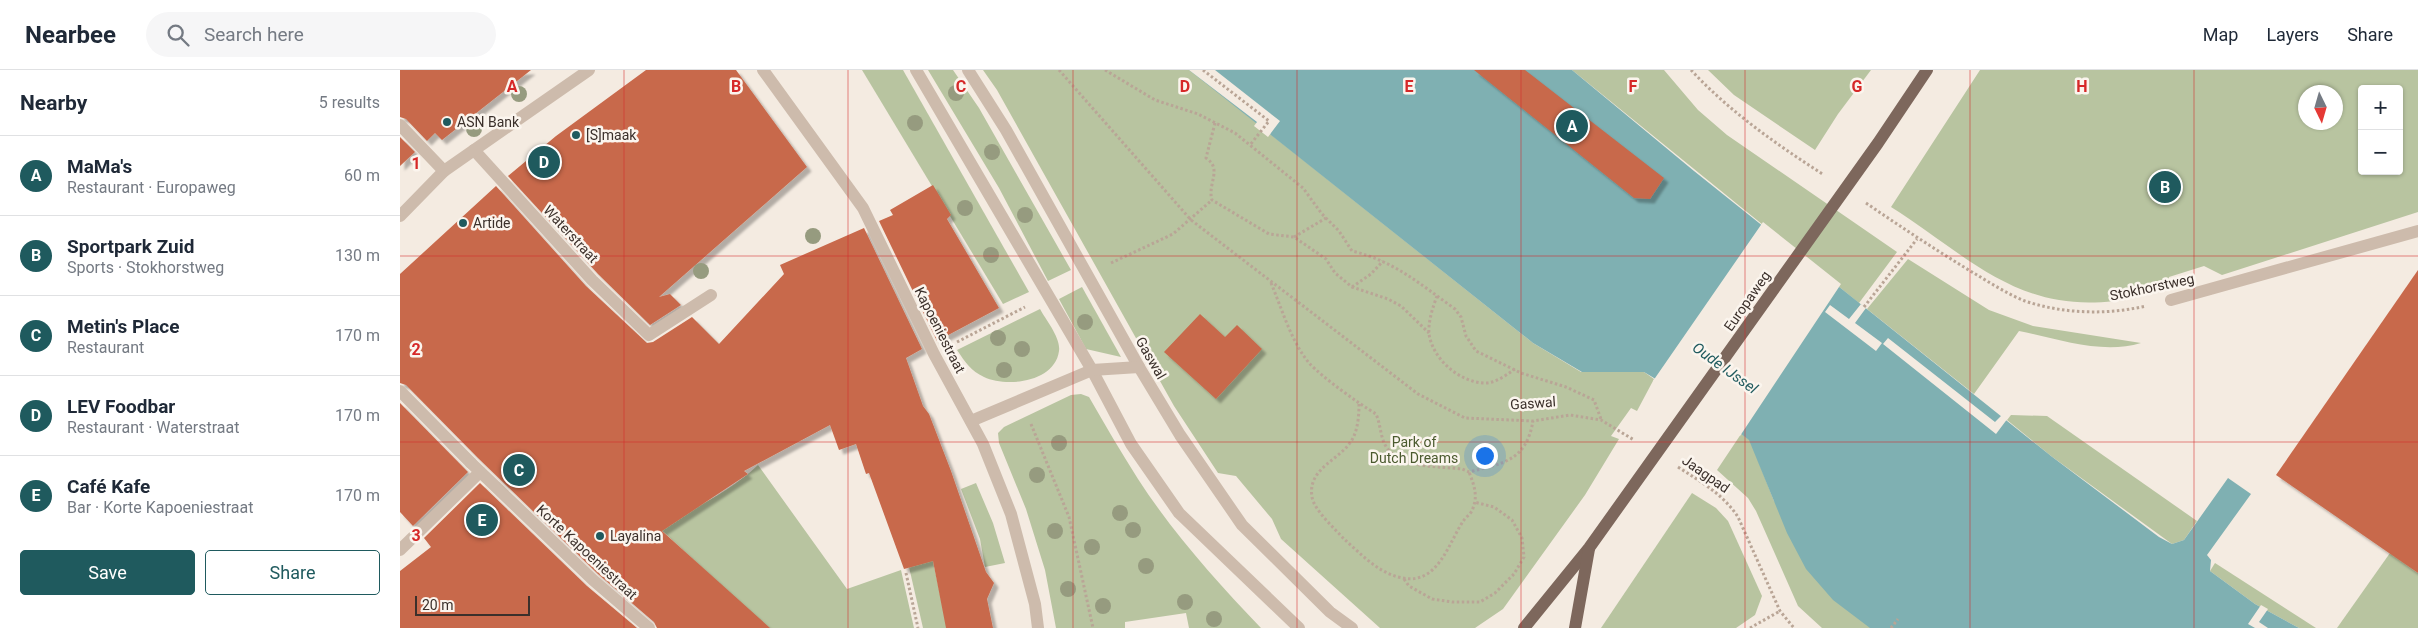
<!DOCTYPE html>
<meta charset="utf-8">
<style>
:root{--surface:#fff;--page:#f6f6f7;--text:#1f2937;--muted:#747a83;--line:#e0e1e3;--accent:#1f5a5e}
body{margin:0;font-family:Roboto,sans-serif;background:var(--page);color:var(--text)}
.controls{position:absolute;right:15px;top:15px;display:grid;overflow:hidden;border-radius:5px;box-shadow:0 1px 4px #0004}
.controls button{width:45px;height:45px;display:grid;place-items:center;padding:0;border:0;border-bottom:1px solid var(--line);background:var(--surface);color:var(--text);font:25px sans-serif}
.compass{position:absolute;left:1898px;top:15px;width:45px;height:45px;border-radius:50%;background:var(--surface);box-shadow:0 1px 4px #0004;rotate:175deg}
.scale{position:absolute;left:15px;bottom:12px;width:115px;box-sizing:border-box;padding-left:5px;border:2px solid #3b302b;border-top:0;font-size:14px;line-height:18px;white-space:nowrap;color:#3b302b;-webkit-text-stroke:4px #fbf5ee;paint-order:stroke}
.you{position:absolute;left:1084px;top:385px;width:18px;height:18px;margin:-12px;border:4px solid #fff;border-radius:50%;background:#1a73e8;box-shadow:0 0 0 8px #1a73e833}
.badge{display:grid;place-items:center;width:32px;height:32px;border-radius:50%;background:var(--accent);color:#fff;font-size:16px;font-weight:700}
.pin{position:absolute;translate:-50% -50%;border:2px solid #fff;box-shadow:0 1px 5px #0006}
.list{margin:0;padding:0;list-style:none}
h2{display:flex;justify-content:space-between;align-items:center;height:65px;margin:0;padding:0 20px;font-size:21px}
h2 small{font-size:16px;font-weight:400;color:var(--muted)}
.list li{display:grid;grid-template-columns:32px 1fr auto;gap:15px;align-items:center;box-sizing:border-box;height:80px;padding:0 20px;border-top:1px solid var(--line)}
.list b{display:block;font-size:19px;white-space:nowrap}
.list p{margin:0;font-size:16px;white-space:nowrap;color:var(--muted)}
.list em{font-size:16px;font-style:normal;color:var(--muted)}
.actions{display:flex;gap:10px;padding:15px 20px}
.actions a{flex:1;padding:11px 0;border:1px solid var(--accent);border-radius:5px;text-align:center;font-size:18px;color:var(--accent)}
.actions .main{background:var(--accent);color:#fff}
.icon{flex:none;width:28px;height:28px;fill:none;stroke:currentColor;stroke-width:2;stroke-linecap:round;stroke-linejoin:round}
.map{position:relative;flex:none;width:2018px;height:558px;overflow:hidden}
header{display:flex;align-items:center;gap:30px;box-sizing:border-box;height:70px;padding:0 25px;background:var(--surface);border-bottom:1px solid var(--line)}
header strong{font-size:24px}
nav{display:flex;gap:28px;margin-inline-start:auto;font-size:18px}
.search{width:350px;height:45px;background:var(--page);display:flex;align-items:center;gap:12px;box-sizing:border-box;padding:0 18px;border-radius:28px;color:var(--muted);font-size:19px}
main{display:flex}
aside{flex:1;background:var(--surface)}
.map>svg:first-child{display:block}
</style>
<header>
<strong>Nearbee</strong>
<div class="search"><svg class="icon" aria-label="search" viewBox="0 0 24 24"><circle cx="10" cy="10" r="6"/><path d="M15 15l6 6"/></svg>Search here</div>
<nav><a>Map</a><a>Layers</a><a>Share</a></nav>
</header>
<main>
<aside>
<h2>Nearby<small>5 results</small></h2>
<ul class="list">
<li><span class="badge">A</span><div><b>MaMa's</b><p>Restaurant · Europaweg</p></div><em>60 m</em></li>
<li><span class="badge">B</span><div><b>Sportpark Zuid</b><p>Sports · Stokhorstweg</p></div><em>130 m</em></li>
<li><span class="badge">C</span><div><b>Metin's Place</b><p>Restaurant</p></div><em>170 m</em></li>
<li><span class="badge">D</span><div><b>LEV Foodbar</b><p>Restaurant · Waterstraat</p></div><em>170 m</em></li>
<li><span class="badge">E</span><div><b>Café Kafe</b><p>Bar · Korte Kapoeniestraat</p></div><em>170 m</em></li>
</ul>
<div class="actions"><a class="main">Save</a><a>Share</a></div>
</aside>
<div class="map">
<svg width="2018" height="558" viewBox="0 0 2018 558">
<defs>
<filter id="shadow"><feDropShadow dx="4.5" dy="4.5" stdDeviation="1" flood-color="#0004"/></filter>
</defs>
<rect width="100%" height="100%" fill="#f4ebe1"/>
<!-- green -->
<g fill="#b8c4a0" fill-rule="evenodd">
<path d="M462 0H503L629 222 603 234Z"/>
<path d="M528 0H553L579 38 671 200 648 211 599 118Z"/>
<path d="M583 0H790L1133 273 1181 302H1244L1254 309 1237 341 1231 338 1211 366 1219 369 1185 425 1103 539 1075 558H980L881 469 872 449 836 406 818 403 774 336 597 20Z"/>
<path d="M1172 0H1264L1298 40 1327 65 1497 182 1459 233Z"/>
<path d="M1308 0H1471L1438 44 1415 80 1334 25Z"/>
<path d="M1580 0H2018V142L1822 205 1804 196 1769 207 1767 220C1750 224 1732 229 1714 231 1616 243 1566 184 1491 137ZM1962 19H1999V101H1962ZM1906 22H1936V52H1906Z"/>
<path d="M1508 189 1589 240 1633 256 1741 273C1702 285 1658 269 1619 261L1574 324 1467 239Z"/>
<path d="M682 217 721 287 686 279 659 229Z"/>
<path d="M640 239C646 250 661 268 659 281 655 312 607 318 584 307 571 301 565 292 557 280Z"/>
<path d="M681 324 689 327C705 355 721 382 738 409 773 463 817 512 861 558H789L786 543 725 552V558H656L645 500 626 439 599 373 598 363 604 357 671 325Z"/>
<path d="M1611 345 1647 346 1797 451 1784 470 1772 474 1651 386 1607 350Z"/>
<path d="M1341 364 1350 370 1374 431 1485 558H1422L1398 536 1356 441 1348 428 1317 400Z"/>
<path d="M358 395 447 519 501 500 514 558H368L257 456C292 440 330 422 358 395Z"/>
<path d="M576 413 593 453 605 493 585 497 580 469 561 419Z"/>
<path d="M1292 423 1316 438 1328 451 1362 526 1355 545 1336 558H1201Z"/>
<path d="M1990 483 2018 503V558H1937Z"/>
<path d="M526 491H533L547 558H523L509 497Z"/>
<path d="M1815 493 1916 558H1899L1855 534 1810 501Z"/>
</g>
<!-- water -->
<path fill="#7fb0b2" d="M789 0H1172L1294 101 1651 386 1759 467 1772 474 1784 470 1828 408 1851 424 1807 485 1811 490 1810 501 1855 534 1899 558H1470L1433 530 1406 499 1387 463 1349 370 1317 346 1244 302H1182L1133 273Z"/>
<!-- pier -->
<g fill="#f4ebe1">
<path d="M789 0H815L880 51 868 67 854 56 857 52Z"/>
<path d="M1363 152 1441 214 1340 366 1316 348 1253 311Z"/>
<path d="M1461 234 1466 238 1455 253 1482 273 1476 281 1425 242 1430 235 1449 249Z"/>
<path d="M1488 268 1595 352 1603 344 1608 348 1596 364 1483 274Z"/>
<path d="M1861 535 1868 539 1859 552 1868 558H1855L1848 554Z"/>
</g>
<!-- building -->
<g fill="#c8694b" filter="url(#shadow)">
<path d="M0 0H131L42 70 35 63 27 71 6 49 0 47Z"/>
<path d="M246 0H336L407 97 259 227 270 224 281 235 250 255 198 204 108 106 156 66Z"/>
<path d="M1074 0H1125L1264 108 1250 129 1234 128Z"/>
<path d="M0 67 15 82 0 96Z"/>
<path d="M533 115 551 145 547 149 599 238 537 271 479 151 493 145 490 140Z"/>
<path d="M96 116 186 216 247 273 253 272 292 247 319 274 384 204 380 195 464 158 522 279 506 288 523 336 529 344 551 401 586 502 594 513 587 529 593 558H546L533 491 504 499 469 403 466 404 456 374 439 380 430 355 344 401 348 404 262 461 370 558H257L254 552 198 504 77 387 6 315 0 313V204Z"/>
<path d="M2018 200V503L1876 405Z"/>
<path d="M800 244 825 267 837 255 862 279 816 329 764 282Z"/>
<path d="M0 333 68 402 13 456 0 442Z"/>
<path d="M80 413 187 516 237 558H0V501L31 477 24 468Z"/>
</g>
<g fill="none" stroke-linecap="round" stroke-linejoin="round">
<!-- path -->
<g stroke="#b9a596" stroke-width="3" stroke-dasharray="2.5 2.5" stroke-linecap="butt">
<path d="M659 0 791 150 1018 324 1065 348 1133 351 1170 345 1201 350 1234 370"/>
<path d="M705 0 755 30 798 44 835 63 903 118 922 144 939 161 952 181C994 191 1020 214 1055 239L1061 247 1066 266 1076 281 1121 303 1166 317 1194 330 1201 349"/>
<path d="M803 0 869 51 850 75"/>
<path d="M1291 0C1330 42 1376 74 1424 105"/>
<path d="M815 53 806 88C823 99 807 114 812 130L869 164 894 167 926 189 935 203 952 217 988 229 1001 236 1029 263"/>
<path d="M1466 133C1501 157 1536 180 1572 202 1589 212 1607 224 1625 231 1663 244 1707 245 1746 236"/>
<path d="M894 167 926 148"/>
<path d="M711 193 773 164 812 130"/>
<path d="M871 213C882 239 891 271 909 293 923 308 958 333 976 344 981 355 980 368 987 378 1001 399 1040 396 1062 399L1069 402C1104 393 1126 391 1133 351"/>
<path d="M952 217 971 204 983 191"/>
<path d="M1037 226C1033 237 1028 251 1029 264 1033 289 1058 311 1083 313 1095 314 1106 305 1115 299"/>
<path d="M1464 237 1517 169"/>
<path d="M557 272 625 237"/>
<path d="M959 334C959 345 958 358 953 368 942 390 907 397 912 427 914 440 935 459 944 469 961 484 979 504 1003 508 1039 515 1049 471 1064 450 1067 446 1072 443 1073 438 1078 425 1074 415 1069 402"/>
<path d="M631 354 669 447 693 558"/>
<path d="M1278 397C1301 412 1323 424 1338 447L1380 541 1394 558"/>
<path d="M506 503 518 558"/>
<path d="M1004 509 1009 516 1032 529 1052 532H1080L1095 523 1114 504 1124 487 1122 468 1112 450 1094 437 1074 432"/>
<path d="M1350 558 1380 541"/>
<path d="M1491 558 1498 549"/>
</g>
<!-- service -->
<path stroke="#cdbbac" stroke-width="12" d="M0 480 80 402"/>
<!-- pedestrian -->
<g stroke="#cdbbac" stroke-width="12">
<path d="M74 80 192 210 249 265 311 225"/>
<path d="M0 146 44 101"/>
<path d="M0 321 71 393"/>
</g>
<!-- minor -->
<g stroke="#cdbbac" stroke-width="12">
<path d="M363 0 463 138 534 284 583 374 611 444 635 534 638 558"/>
<path d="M0 55 44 101 189 0"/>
<path d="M1771 230 2018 161"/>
<path d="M71 393 193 510 249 558"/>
</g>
<!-- tertiary -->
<g stroke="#cdbbac" stroke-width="12">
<path d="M516 0 692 300 731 374 779 443 899 558"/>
<path d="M568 0 606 60 739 297 780 365 842 455 930 542 952 558"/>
<path d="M571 351 692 300 739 297"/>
</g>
<!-- primary -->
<g stroke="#7d675c" stroke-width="12">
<path d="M1124 558 1189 478 1478 73 1527 0"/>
<path d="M1175 558 1189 479"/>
</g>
</g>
<!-- trees -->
<g fill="#969b7f">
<circle cx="556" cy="23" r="8"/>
<circle cx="119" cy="24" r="8"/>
<circle cx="515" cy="53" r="8"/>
<circle cx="74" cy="59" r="8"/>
<circle cx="592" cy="82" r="8"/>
<circle cx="565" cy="138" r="8"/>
<circle cx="625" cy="145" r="8"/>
<circle cx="413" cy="166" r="8"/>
<circle cx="591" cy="185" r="8"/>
<circle cx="301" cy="201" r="8"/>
<circle cx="685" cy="252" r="8"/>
<circle cx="598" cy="268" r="8"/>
<circle cx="622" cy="279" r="8"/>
<circle cx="604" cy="300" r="8"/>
<circle cx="659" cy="373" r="8"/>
<circle cx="637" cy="405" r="8"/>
<circle cx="720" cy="443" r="8"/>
<circle cx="733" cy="460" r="8"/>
<circle cx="655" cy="461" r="8"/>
<circle cx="692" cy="477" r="8"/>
<circle cx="746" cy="496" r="8"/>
<circle cx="668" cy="519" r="8"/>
<circle cx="785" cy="532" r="8"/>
<circle cx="703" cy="536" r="8"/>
<circle cx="814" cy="549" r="8"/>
</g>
<!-- grid -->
<path fill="none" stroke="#d62828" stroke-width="1" stroke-opacity="0.55" d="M224 0V558M448 0V558M673 0V558M897 0V558M1121 0V558M1345 0V558M1570 0V558M1794 0V558M0 186H2018M0 372H2018"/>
<!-- markers -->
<g fill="#1f5a5e" stroke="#fbf5ee" stroke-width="2">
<circle cx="47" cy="52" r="5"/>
<circle cx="176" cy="65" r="5"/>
<circle cx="63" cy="153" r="5"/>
<circle cx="200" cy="466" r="5"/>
</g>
<g text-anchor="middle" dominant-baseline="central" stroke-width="5" stroke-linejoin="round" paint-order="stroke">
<!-- poi labels -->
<g font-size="14" fill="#3b302b" stroke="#fbf5ee" text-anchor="start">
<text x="57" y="52">ASN Bank</text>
<text x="186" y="65">[S]maak</text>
<text x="73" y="153">Artide</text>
<text x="210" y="466">Layalina</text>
</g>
<!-- street labels -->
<g font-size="14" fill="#3b302b" stroke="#fbf5ee">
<text transform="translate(171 164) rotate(47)">Waterstraat</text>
<text transform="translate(1752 217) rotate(-12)">Stokhorstweg</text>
<text transform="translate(1347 231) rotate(-55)">Europaweg</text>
<text transform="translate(540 260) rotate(63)">Kapoeniestraat</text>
<text transform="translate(751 288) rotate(60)">Gaswal</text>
<text transform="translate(1133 333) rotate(-4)">Gaswal</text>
<text transform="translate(1306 404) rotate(35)">Jaagpad</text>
<text transform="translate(187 482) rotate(43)">Korte Kapoeniestraat</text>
</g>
<!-- park labels -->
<g font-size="14" fill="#4a5a2e" stroke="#fbf5ee">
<text x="1014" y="372">Park of<tspan x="1014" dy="16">Dutch Dreams</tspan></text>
</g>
<!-- water labels -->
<g font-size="15" font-style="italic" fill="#1f5a5e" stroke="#fbf5ee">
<text transform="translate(1325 298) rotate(36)">Oude IJssel</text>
</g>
</g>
<g font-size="16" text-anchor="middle" font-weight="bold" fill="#d62828" stroke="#fbf5ee" stroke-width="5" stroke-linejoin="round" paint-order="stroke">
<text x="112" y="22">A</text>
<text x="336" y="22">B</text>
<text x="561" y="22">C</text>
<text x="785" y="22">D</text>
<text x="1009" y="22">E</text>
<text x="1233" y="22">F</text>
<text x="1457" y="22">G</text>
<text x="1682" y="22">H</text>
<text x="16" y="99">1</text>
<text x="16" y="285">2</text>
<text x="16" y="471">3</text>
</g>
</svg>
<div class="controls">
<button>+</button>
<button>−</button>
</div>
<svg class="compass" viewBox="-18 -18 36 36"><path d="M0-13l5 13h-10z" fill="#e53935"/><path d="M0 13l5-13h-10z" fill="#747a83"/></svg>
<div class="scale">20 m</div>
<div class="you"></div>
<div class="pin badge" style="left:1172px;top:56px">A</div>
<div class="pin badge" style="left:1765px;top:117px">B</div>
<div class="pin badge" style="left:119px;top:400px">C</div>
<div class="pin badge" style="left:144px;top:92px">D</div>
<div class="pin badge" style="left:82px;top:450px">E</div>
</div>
</main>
